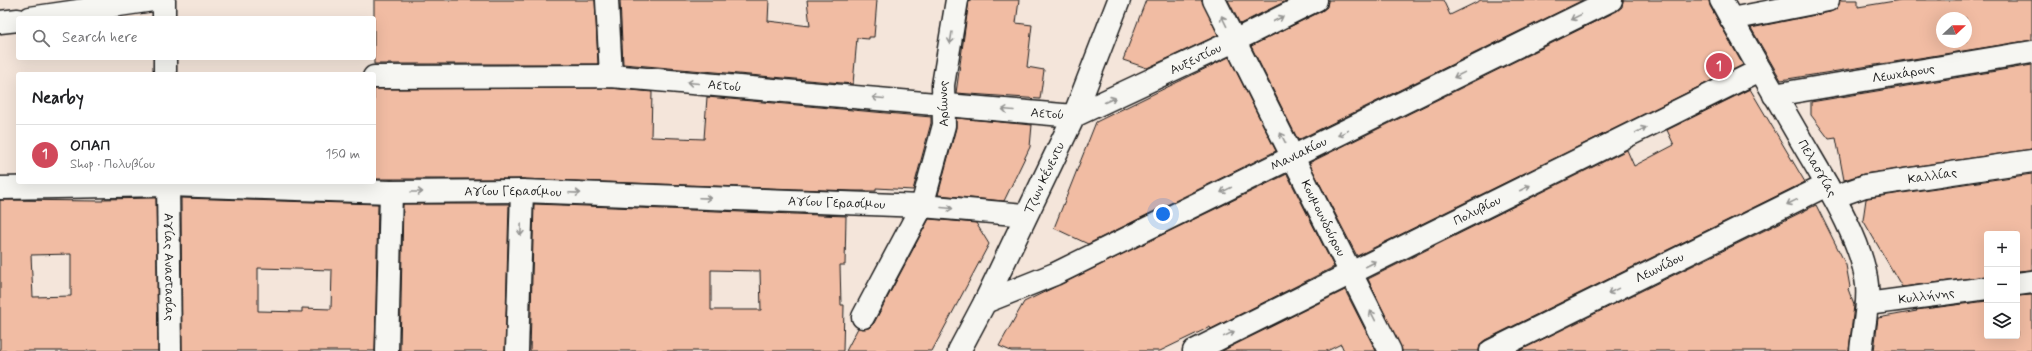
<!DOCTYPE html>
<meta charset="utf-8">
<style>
:root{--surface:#fff;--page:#f6f6f6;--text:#202124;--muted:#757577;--line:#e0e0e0;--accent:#d1495b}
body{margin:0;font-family:Mynerve,sans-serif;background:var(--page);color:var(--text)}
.controls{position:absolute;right:12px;bottom:12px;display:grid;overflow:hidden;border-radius:4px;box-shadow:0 4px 16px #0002}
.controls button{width:36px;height:36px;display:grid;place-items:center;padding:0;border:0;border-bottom:1px solid var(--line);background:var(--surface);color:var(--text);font:20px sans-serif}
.compass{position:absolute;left:1936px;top:12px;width:36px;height:36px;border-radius:50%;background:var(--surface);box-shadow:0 4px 16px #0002;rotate:68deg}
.you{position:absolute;left:1163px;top:214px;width:14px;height:14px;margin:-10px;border:3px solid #fff;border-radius:50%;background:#1a73e8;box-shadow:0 0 0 6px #1a73e833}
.badge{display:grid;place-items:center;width:26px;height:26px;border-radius:50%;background:var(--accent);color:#fff;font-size:13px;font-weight:700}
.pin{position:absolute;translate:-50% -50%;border:2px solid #fff;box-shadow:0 1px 4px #0006}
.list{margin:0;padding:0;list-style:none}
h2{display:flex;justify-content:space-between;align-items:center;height:52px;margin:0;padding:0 16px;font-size:17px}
h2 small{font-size:13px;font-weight:400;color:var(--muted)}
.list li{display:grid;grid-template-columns:26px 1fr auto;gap:12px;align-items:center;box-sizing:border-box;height:60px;padding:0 16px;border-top:1px solid var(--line)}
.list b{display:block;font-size:15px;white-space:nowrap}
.list p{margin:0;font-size:13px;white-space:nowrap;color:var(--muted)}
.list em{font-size:13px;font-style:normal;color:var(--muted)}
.icon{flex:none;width:22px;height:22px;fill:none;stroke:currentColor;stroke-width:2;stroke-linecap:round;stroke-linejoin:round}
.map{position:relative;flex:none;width:2032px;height:351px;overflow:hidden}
.search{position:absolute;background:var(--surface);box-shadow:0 4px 16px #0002;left:16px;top:16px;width:360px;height:44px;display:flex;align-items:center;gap:10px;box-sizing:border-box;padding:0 14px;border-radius:4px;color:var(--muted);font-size:15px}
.panel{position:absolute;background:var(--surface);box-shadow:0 4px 16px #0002;left:16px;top:72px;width:360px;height:112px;border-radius:4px}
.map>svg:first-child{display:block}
</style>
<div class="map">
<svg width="2032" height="351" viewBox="0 0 2032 351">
<rect width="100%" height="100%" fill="#f4e5da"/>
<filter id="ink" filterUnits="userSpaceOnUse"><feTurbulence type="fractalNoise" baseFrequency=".025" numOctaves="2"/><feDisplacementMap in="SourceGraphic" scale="8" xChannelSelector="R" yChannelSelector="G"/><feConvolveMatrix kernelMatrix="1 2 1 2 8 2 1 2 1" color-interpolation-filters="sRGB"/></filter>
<g filter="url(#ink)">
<!-- building -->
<g fill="#f1bca3" stroke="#1c1c1c" fill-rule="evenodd">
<path d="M374 0H595L598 64H374Z"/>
<path d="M620 0H769L768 21 810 26 807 0H877L874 37H869V39L857 38 853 84 623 64Z"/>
<path d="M969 0H1019L1016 23 1032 25 1027 67 1044 70 1040 99 956 93Z"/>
<path d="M1146 0H1202L1218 35 1147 68 1123 60Z"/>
<path d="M1228 0H1288L1240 24Z"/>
<path d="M1328 0H1443L1450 15 1481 0H1583L1298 140 1251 46 1322 11 1327 7Z"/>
<path d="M1623 0H1709L1710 6 1743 65 1357 256 1309 163 1617 11 1622 7Z"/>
<path d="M1840 0H1858V7L1901 0H2032V40L1781 80 1751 28 1830 12 1836 9ZM1942 18H1966V42H1942Z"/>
<path d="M1229 57 1276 151 1088 244 1054 228 1096 122Z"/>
<path d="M2032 65V149L1863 174 1844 180 1836 138 1829 139 1811 115V102Z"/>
<path d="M610 88 652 92 651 137 704 139 707 97 931 117V123L913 190 876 188V191H852L522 179H374V89Z"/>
<path d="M1750 89 1805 182 1485 340 1480 344 1479 351H1402L1368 279 1627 150 1634 166 1674 145 1667 130Z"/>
<path d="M956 118 1032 125 1030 147 1004 201 938 195 956 128Z"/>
<path d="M1287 174 1334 267 1211 329 1210 327 1160 351H1011L999 346 1024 302Z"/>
<path d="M2032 174V270L2017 271V234H1987V276L1902 287 1863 220 1866 199 1868 198Z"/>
<path d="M154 198H156L158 351H0V200L103 201V199ZM71 254V296L33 297 31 255Z"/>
<path d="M181 198 378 204 375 351H182ZM258 268 332 270 331 309 302 308V312L258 311Z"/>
<path d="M403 204H509L505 351H400Z"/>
<path d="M534 204 846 216 845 265H840L841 305H844L843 351H530ZM711 270 760 271 761 310H711Z"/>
<path d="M1816 205 1846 265 1850 287 1848 289 1854 305 1849 351H1519Z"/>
<path d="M929 219 976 223 989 244 932 351H846L858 328H869L874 323Z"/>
<path d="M1345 290 1376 351H1344L1341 344 1327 351H1222Z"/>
<path d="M2032 295V351H1874L1878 318 1917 311 1916 310 1987 301V336H2017V296Z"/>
</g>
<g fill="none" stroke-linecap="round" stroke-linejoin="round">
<defs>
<g id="minor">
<path d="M164 0V18"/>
<path d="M607 0 611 76"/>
<path id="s1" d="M1214 0 1390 351"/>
<path id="s2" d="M1721 0C1747 48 1775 95 1802 142 1824 180 1863 241 1867 285 1869 307 1863 329 1861 351"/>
<path d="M30 18 153 0"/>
<path d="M1731 19 1828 0"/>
<path d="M0 22 18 20"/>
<path d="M165 58V74"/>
<path id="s3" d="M374 77 611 76 1074 116 1234 41 1316 0"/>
<path id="s4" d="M1774 95 2032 52"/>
<path id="s5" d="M168 182 170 351"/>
<path id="s6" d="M0 188 168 185 391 192 522 191 922 206 1025 215"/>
<path id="s7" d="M1834 197 1865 186 2032 161"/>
<path d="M2017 284 2032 282"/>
<path id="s8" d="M985 302 1055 274 1611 0"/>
<path id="s9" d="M1867 304 1987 288"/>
<path id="s10" d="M863 317 922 206 944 125 943 85 957 0"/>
<path d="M387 351 391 192"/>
<path d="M517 351 522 191"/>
<path id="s11" d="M959 351 985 302 1074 116 1119 0"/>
<path id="s12" d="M1194 351 1760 70"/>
<path id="s13" d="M1491 351 1827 185"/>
</g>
</defs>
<!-- minor casing -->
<use href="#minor" stroke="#1c1c1c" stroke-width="25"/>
<!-- minor -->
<use href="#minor" stroke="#f6f6f2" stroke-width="22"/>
</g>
<!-- one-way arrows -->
<defs><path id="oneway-shaft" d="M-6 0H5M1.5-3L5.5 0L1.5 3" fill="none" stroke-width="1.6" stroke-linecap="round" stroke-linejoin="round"/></defs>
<g stroke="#949492">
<use href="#oneway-shaft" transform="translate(1576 17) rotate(154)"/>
<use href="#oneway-shaft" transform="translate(1278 19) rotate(-27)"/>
<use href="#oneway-shaft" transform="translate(1224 21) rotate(-116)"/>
<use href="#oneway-shaft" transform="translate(951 38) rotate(99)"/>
<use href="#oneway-shaft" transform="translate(1459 75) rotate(154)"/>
<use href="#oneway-shaft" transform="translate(693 83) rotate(-175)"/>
<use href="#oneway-shaft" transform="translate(878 98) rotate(-175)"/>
<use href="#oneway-shaft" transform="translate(1110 100) rotate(-24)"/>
<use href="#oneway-shaft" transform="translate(1008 110) rotate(-175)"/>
<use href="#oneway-shaft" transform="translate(1641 130) rotate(-27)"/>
<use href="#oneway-shaft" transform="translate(1343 133) rotate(154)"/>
<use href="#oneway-shaft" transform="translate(1283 138) rotate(-117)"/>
<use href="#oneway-shaft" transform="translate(1525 188) rotate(-27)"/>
<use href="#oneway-shaft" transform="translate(1226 190) rotate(154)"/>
<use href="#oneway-shaft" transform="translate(417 192)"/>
<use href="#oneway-shaft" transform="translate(575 193) rotate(2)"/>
<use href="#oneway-shaft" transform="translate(705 198) rotate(2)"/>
<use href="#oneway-shaft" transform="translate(1792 202) rotate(154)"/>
<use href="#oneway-shaft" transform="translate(947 208) rotate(5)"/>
<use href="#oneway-shaft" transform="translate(521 230) rotate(92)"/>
<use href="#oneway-shaft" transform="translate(1371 264) rotate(-27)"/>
<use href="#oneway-shaft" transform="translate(1613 291) rotate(154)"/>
<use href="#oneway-shaft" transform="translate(1373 316) rotate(-117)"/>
<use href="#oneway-shaft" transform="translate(1229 334) rotate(-26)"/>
</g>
</g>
<g text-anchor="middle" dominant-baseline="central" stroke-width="3" stroke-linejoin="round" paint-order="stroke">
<!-- street labels -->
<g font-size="13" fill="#1c1c1c" stroke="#f6f6f2">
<text stroke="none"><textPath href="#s3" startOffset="836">Αυξεντίου</textPath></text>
<text stroke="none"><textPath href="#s4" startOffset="131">Λεωχάρους</textPath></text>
<text stroke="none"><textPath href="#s3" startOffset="351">Αετού</textPath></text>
<text stroke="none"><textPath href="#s10" startOffset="231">Αρίωνος</textPath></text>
<text stroke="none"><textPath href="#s3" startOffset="675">Αετού</textPath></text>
<text stroke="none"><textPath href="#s8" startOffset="347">Μανιακίου</textPath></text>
<text stroke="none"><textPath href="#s2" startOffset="194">Πελασγίας</textPath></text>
<text stroke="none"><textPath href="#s7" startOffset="101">Καλλίας</textPath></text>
<text stroke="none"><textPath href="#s11" startOffset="193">Τζων Κένεντυ</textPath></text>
<text stroke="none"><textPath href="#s6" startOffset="513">Αγίου Γερασίμου</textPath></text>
<text stroke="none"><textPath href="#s6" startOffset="837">Αγίου Γερασίμου</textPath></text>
<text stroke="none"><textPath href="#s12" startOffset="316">Πολυβίου</textPath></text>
<text stroke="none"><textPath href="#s1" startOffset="244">Κουμουνδούρου</textPath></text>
<text stroke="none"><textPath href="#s5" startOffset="85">Αγίας Αναστασίας</textPath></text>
<text stroke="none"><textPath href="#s13" startOffset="188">Λεωνίδου</textPath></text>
<text stroke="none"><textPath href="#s9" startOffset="60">Κυλλήνης</textPath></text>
</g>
</g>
</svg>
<div class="controls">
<button>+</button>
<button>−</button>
<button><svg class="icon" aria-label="layers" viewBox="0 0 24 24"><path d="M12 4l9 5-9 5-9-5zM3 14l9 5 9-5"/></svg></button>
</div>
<svg class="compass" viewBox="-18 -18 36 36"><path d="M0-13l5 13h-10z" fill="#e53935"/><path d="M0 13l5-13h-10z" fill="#757577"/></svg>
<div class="you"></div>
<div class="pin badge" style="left:1719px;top:66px">1</div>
<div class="search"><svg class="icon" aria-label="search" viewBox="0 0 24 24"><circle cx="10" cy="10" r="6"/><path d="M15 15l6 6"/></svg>Search here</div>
<section class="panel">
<h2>Nearby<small></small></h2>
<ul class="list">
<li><span class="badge">1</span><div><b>ΟΠΑΠ</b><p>Shop · Πολυβίου</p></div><em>150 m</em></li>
</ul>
</section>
</div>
